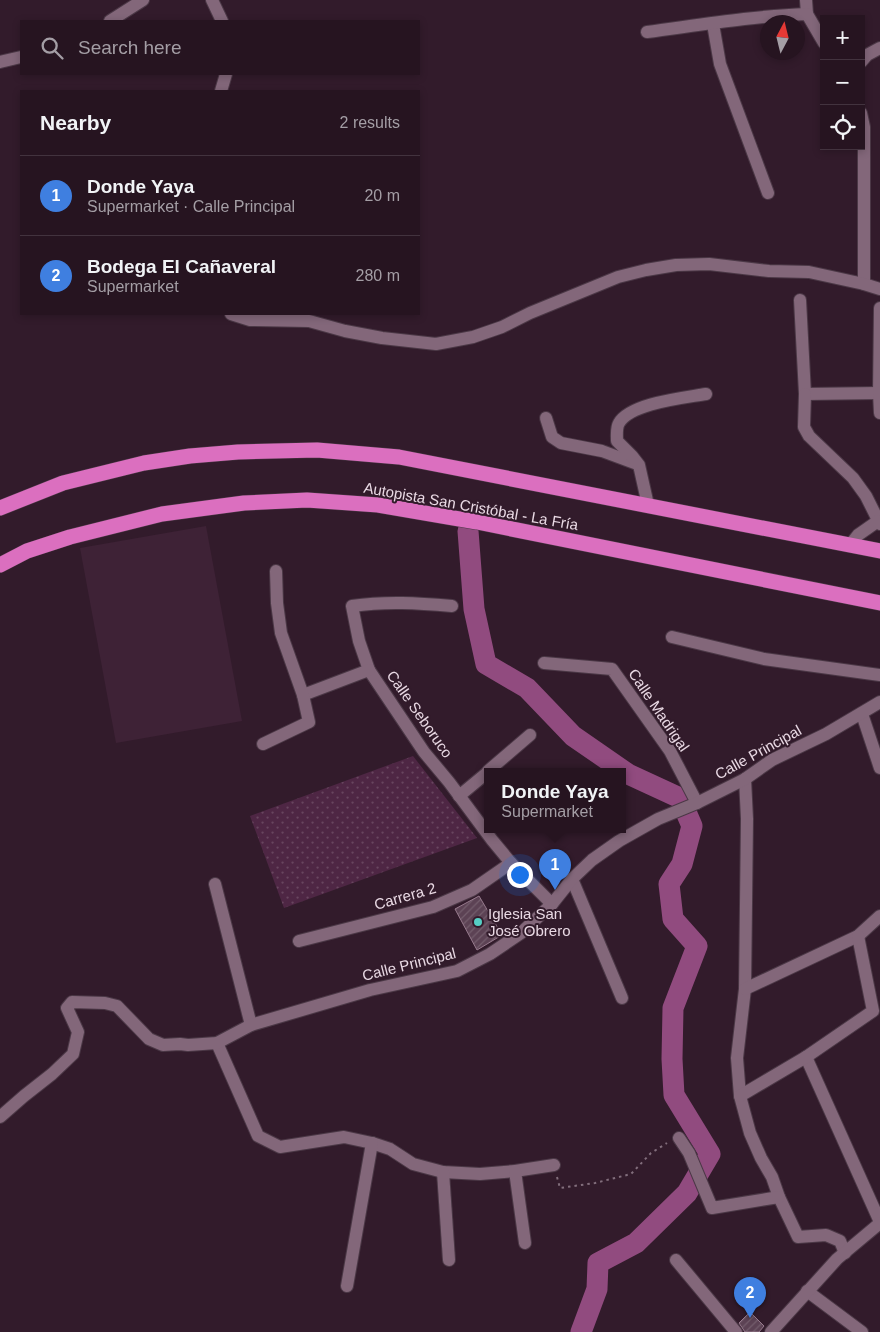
<!DOCTYPE html>
<meta charset="utf-8">
<style>
:root{--surface:#261420;--page:#32212d;--text:#f1f3f6;--muted:#a49ea5;--line:#42333e;--accent:#55cec4}
body{margin:0;font-family:Arial,sans-serif;background:var(--page);color:var(--text)}
.controls{position:absolute;right:15px;top:15px;display:grid;overflow:hidden;border-radius:0px;box-shadow:0 2px 8px #0003}
.controls button{width:45px;height:45px;display:grid;place-items:center;padding:0;border:0;border-bottom:1px solid var(--line);background:var(--surface);color:var(--text);font:25px sans-serif}
.compass{position:absolute;left:760px;top:15px;width:45px;height:45px;border-radius:50%;background:var(--surface);box-shadow:0 2px 8px #0003;rotate:7deg}
.you{position:absolute;left:519px;top:874px;width:18px;height:18px;margin:-12px;border:4px solid #fff;border-radius:50%;background:#1a73e8;box-shadow:0 0 0 8px #1a73e833}
.badge{display:grid;place-items:center;width:32px;height:32px;border-radius:50%;background:var(--accent);color:#fff;font-size:16px;font-weight:700}
.pin{position:absolute;translate:-50% -41px;filter:drop-shadow(0 1px 2px #0008)}
.pin::after{content:'';position:absolute;top:26px;width:18px;height:15px;background:inherit;clip-path:polygon(0 0,100% 0,50% 100%)}
.popup{position:absolute;left:484px;top:768px;width:142px;height:65px;box-sizing:border-box;display:grid;place-content:center;border-radius:0px;background:var(--surface);filter:drop-shadow(0 1px 4px #0005);font-size:16px;white-space:nowrap;color:var(--muted)}
.popup b{font-size:19px;color:var(--text)}
.popup::after{content:'';position:absolute;left:50%;top:100%;margin-left:-10px;border:10px solid transparent;border-top-color:var(--surface)}
.list{margin:0;padding:0;list-style:none}
h2{display:flex;justify-content:space-between;align-items:center;height:65px;margin:0;padding:0 20px;font-size:21px}
h2 small{font-size:16px;font-weight:400;color:var(--muted)}
.list li{display:grid;grid-template-columns:32px 1fr auto;gap:15px;align-items:center;box-sizing:border-box;height:80px;padding:0 20px;border-top:1px solid var(--line)}
.list b{display:block;font-size:19px;white-space:nowrap}
.list p{margin:0;font-size:16px;white-space:nowrap;color:var(--muted)}
.list em{font-size:16px;font-style:normal;color:var(--muted)}
.icon{flex:none;width:28px;height:28px;fill:none;stroke:currentColor;stroke-width:2;stroke-linecap:round;stroke-linejoin:round}
.map{position:relative;flex:none;width:880px;height:1332px;overflow:hidden}
.search{position:absolute;background:var(--surface);box-shadow:0 2px 8px #0003;left:20px;top:20px;width:400px;height:55px;display:flex;align-items:center;gap:12px;box-sizing:border-box;padding:0 18px;border-radius:0px;color:var(--muted);font-size:19px}
.panel{position:absolute;background:var(--surface);box-shadow:0 2px 8px #0003;left:20px;top:90px;width:400px;height:225px;border-radius:0px}
.map>svg:first-child{display:block}
</style>
<div class="map">
<svg width="880" height="1332" viewBox="0 0 880 1332">
<defs>
<pattern id="grass-dots" width="8" height="8" patternUnits="userSpaceOnUse" patternTransform="scale(1.25)"><rect width="8" height="8" fill="#4e2644"/><path d="M2 2h.1M6 6h.1" fill="none" stroke="#68455f" stroke-width="1.8" stroke-linecap="round"/></pattern>
<pattern id="building-hatch" width="6" height="6" patternUnits="userSpaceOnUse" patternTransform="scale(1.25)"><rect width="6" height="6" fill="#5c4254"/><path d="M-1 1l2-2M0 6l6-6M5 7l2-2" fill="none" stroke="#735d6c"/></pattern>
</defs>
<rect width="100%" height="100%" fill="#321b2b"/>
<!-- built -->
<path fill="#3e2236" d="M206 526 242 721 116 743 80 548Z"/>
<!-- grass -->
<path fill="url(#grass-dots)" d="M413 756 477 838 284 908 250 816Z"/>
<g fill="none" stroke-linecap="round" stroke-linejoin="round">
<!-- river -->
<path stroke="#914b7f" stroke-width="21" d="M468 531 474 609 486 664 527 688 573 736 628 774 680 798 692 826 682 864 669 884 673 919 697 946 673 1008 672 1059 674 1095 710 1154 687 1193 636 1243 598 1263 597 1289 581 1332"/>
</g>
<!-- building -->
<g fill="url(#building-hatch)" stroke="#977a8d">
<path d="M479 896 502 935 477 950 455 909Z"/>
<path d="M750 1312 764 1326 759 1332H745L739 1323Z"/>
</g>
<g fill="none" stroke-linecap="round" stroke-linejoin="round">
<defs>
<g id="minor">
<path d="M212 0 222 21"/>
<path d="M806 0 807 14"/>
<path d="M110 21 143 0"/>
<path d="M713 24 720 64 768 193"/>
<path d="M647 32C700 25 753 16 807 14L824 43"/>
<path d="M0 62 21 57"/>
<path d="M861 62 867 55 880 48"/>
<path d="M221 91 226 74"/>
<path d="M861 113 864 127V284"/>
<path d="M800 300 805 394 879 393"/>
<path d="M880 308 879 393 880 413"/>
<path d="M231 314 250 320 309 321 345 331 382 338 436 344 473 337 502 327 530 313 618 277 646 270 676 265 709 264 769 271 809 272 864 284 880 289"/>
<path d="M805 394 804 427 809 436 853 478 866 496 880 524"/>
<path d="M546 418 552 437 561 443 602 451 637 464"/>
<path d="M648 505 639 465 632 456 617 441C617 435 616 428 619 423 631 403 684 398 706 394"/>
<path d="M850 545 858 535 878 521"/>
<path d="M452 606C418 603 386 601 352 606L359 641 369 670 424 752 449 782 492 840 511 863 552 904"/>
<path d="M672 637 764 659 880 675"/>
<path d="M544 663 612 669 670 751 697 803"/>
<path d="M303 695 369 670"/>
<path d="M862 714 880 768"/>
<path d="M263 744 309 722 303 695 281 633 277 603 276 571"/>
<path d="M488 771 530 735"/>
<path d="M745 779 747 819 745 989 737 1058 740 1096 750 1133 761 1158 772 1177 779 1197 798 1237 826 1235 840 1241 845 1253"/>
<path d="M459 796 488 772"/>
<path d="M572 879 622 998"/>
<path d="M215 884 251 1025"/>
<path d="M299 941 433 907 472 890 511 863"/>
<path d="M745 989 858 936 880 916"/>
<path d="M217 1043 258 1136 280 1147 344 1137 372 1143 390 1149 413 1164 443 1172 480 1174 515 1171 554 1165"/>
<path d="M806 1057 880 1222"/>
<path d="M740 1096 806 1057 873 1011 858 936"/>
<path d="M0 1117 24 1096 52 1074 73 1054 78 1032 67 1008 72 1002 105 1003 117 1006 149 1039 163 1045 180 1044 188 1045 217 1043 251 1025 370 990 457 971 490 954 521 933 552 904 572 879 592 860 619 841 658 819 697 803 745 779 772 760 826 734 880 702"/>
<path d="M679 1138 689 1153 712 1208 779 1197"/>
<path d="M515 1171 525 1243"/>
<path d="M443 1172 449 1260"/>
<path d="M676 1260 736 1332"/>
<path d="M347 1286 372 1143"/>
<path d="M807 1291 862 1332"/>
<path d="M771 1332 837 1259 880 1223"/>
</g>
<g id="motorway">
<path d="M0 508 63 483 144 463 190 456 238 452 317 450 399 457 880 551"/>
<path d="M0 565 27 551 70 537 162 514 244 503 307 500 378 505 477 522 880 603"/>
</g>
</defs>
<!-- minor casing -->
<use href="#minor" stroke="#4b3846" stroke-width="14"/>
<!-- motorway casing -->
<use href="#motorway" stroke="#4b3846" stroke-width="16"/>
<!-- path -->
<path stroke="#826e7c" stroke-width="2" stroke-dasharray="2.5 4" stroke-linecap="butt" d="M557 1177 560 1188 595 1183 631 1174 651 1153 667 1143"/>
<!-- minor -->
<use href="#minor" stroke="#83677a" stroke-width="12"/>
<!-- motorway -->
<use href="#motorway" stroke="#db6fbf" stroke-width="15"/>
</g>
<!-- markers -->
<circle fill="#55cec4" stroke="#321b2b" stroke-width="2" cx="478" cy="922" r="5"/>
<g text-anchor="middle" dominant-baseline="central" stroke-width="4" stroke-linejoin="round" paint-order="stroke">
<!-- street labels -->
<g font-size="15" fill="#e9d9e4" stroke="#321b2b">
<text transform="translate(471 506) rotate(10)">Autopista San Cristóbal - La Fría</text>
<text transform="translate(659 710) rotate(56)">Calle Madrigal</text>
<text transform="translate(420 714) rotate(55)">Calle Seboruco</text>
<text transform="translate(758 752) rotate(-29)">Calle Principal</text>
<text transform="translate(405 896) rotate(-16)">Carrera 2</text>
<text transform="translate(409 964) rotate(-14)">Calle Principal</text>
</g>
<!-- poi labels -->
<g font-size="15" fill="#e9d9e4" stroke="#321b2b" text-anchor="start">
<text x="488" y="913">Iglesia San<tspan x="488" dy="17">José Obrero</tspan></text>
</g>
</g>
</svg>
<div class="controls">
<button>+</button>
<button>−</button>
<button><svg class="icon" aria-label="locate" viewBox="0 0 24 24"><circle cx="12" cy="12" r="6"/><path d="M12 2v4M12 18v4M2 12h4M18 12h4"/></svg></button>
</div>
<svg class="compass" viewBox="-18 -18 36 36"><path d="M0-13l5 13h-10z" fill="#e53935"/><path d="M0 13l5-13h-10z" fill="#a49ea5"/></svg>
<div class="you"></div>
<div class="pin badge" style="left:555px;top:890px;background:#3f7fe0">1</div>
<div class="popup"><b>Donde Yaya</b>Supermarket</div>
<div class="pin badge" style="left:750px;top:1318px;background:#3f7fe0">2</div>
<div class="search"><svg class="icon" aria-label="search" viewBox="0 0 24 24"><circle cx="10" cy="10" r="6"/><path d="M15 15l6 6"/></svg>Search here</div>
<section class="panel">
<h2>Nearby<small>2 results</small></h2>
<ul class="list">
<li><span class="badge" style="background:#3f7fe0">1</span><div><b>Donde Yaya</b><p>Supermarket · Calle Principal</p></div><em>20 m</em></li>
<li><span class="badge" style="background:#3f7fe0">2</span><div><b>Bodega El Cañaveral</b><p>Supermarket</p></div><em>280 m</em></li>
</ul>
</section>
</div>
